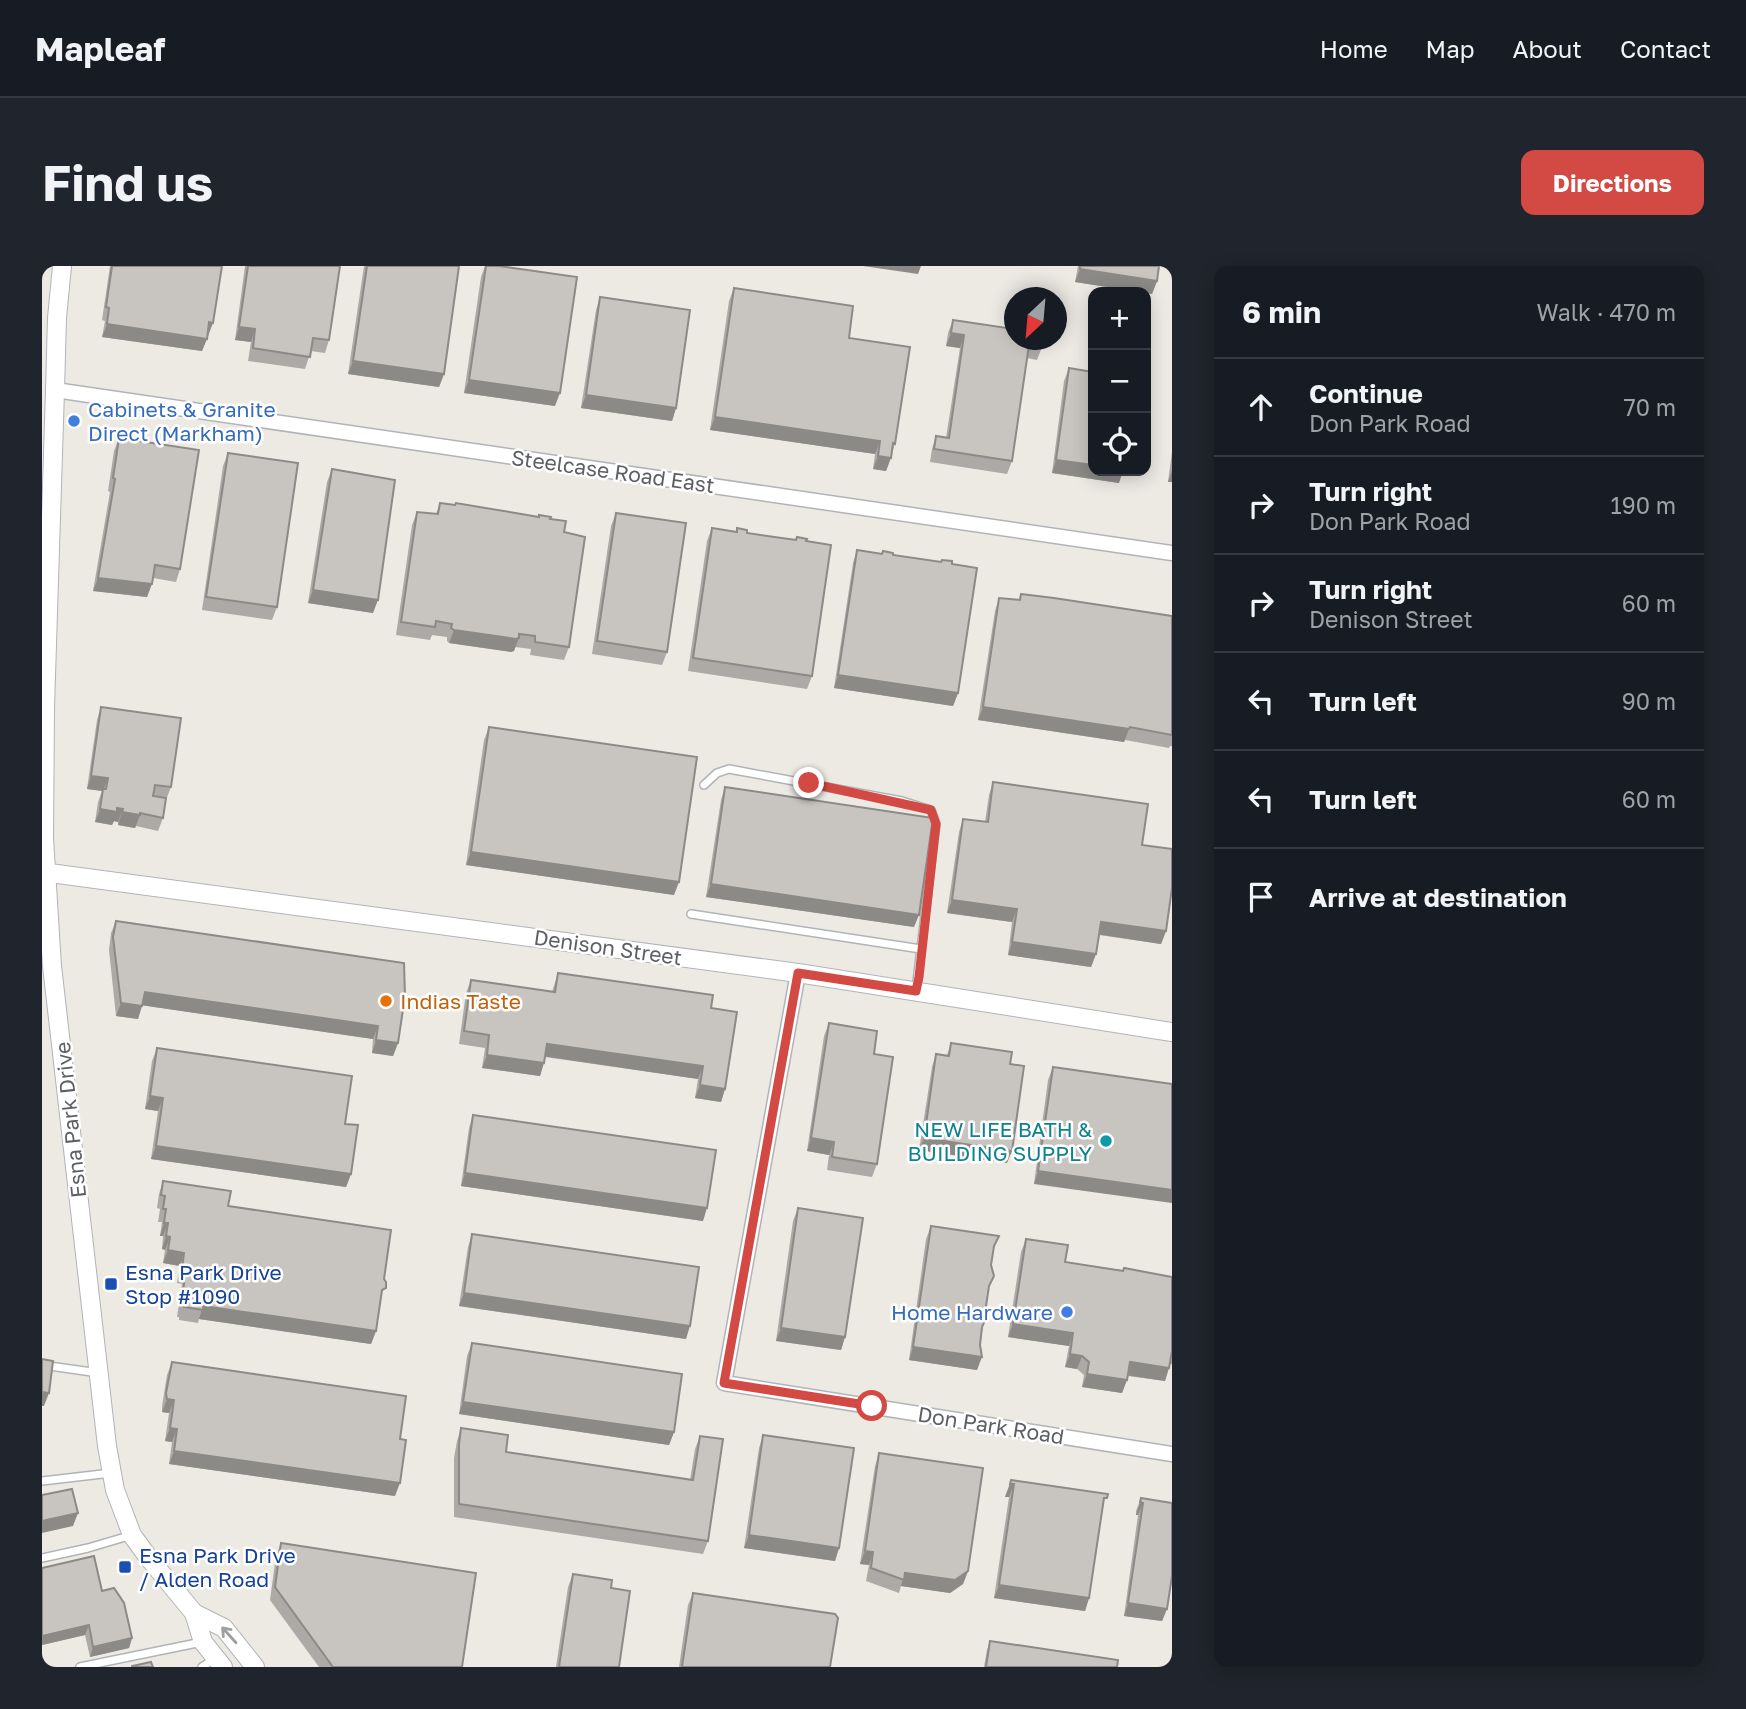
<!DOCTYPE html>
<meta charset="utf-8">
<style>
:root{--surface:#171b24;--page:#20242c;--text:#f1f3f6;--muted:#9ea1a6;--line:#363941;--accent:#d34944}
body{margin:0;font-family:"Golos Text",sans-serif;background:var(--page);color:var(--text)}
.controls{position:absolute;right:21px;top:21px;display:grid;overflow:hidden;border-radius:14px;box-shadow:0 4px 18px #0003}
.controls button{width:63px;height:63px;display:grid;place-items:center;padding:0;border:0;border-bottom:2px solid var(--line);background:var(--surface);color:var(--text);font:35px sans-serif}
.compass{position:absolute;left:962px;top:21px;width:63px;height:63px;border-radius:50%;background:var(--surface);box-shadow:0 4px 18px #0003;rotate:206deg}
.stop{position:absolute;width:21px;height:21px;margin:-16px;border:5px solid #d34944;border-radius:50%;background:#fff}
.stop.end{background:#d34944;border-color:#fff;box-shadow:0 2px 7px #0008}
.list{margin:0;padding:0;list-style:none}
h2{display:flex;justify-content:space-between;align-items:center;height:91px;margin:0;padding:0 28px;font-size:30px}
h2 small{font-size:23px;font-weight:400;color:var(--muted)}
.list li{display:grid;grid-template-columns:46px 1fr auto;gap:21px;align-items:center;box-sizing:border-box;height:98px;padding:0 28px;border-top:2px solid var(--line)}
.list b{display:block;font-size:26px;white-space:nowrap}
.list p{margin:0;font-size:23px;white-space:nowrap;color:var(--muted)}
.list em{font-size:23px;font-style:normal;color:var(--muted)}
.icon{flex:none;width:38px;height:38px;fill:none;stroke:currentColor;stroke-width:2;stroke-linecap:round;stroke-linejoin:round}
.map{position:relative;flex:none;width:1130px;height:1401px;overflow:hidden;border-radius:14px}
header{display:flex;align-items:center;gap:42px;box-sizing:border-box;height:98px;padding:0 35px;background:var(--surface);border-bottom:2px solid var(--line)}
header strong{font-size:33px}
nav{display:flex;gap:38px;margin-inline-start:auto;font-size:24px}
.intro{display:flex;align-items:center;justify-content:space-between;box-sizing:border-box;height:168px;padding:0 42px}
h1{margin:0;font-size:49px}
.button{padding:18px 32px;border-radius:14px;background:var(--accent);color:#fff;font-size:24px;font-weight:700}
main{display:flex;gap:42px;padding:0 42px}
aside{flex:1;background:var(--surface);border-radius:14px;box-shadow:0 4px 18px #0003}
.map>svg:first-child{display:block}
</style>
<header>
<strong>Mapleaf</strong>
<nav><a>Home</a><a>Map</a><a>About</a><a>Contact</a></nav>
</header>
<div class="intro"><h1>Find us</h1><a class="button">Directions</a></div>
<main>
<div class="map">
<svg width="1130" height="1401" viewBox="0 0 1130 1401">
<rect width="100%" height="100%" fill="#edeae4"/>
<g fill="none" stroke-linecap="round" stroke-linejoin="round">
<defs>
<g id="service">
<path d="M662 519 675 507 687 503 860 535 889 544 894 558 874 724"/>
<path d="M649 648 879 683"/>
<path d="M0 1099 57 1107"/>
<path d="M0 1215 69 1207"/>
<path d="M0 1292 46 1282 90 1269"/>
<path d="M38 1401 160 1376"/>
<path d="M160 1401 174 1392"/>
</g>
<g id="minor">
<path d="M13 124 1130 287"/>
<path d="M756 707 682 1117 1130 1188"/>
</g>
<g id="tertiary">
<path d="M20 0 15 52 13 124 3 442 2 572 10 700 65 1180 73 1224 90 1269 106 1291 152 1347 161 1376 181 1401"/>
<path d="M0 606 756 707 1130 766"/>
<path d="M152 1347 182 1362 213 1401"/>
</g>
</defs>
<!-- service casing -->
<use href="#service" stroke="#b1b4b7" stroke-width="10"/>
<!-- minor casing -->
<use href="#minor" stroke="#b1b4b7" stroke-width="17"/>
<!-- tertiary casing -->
<use href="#tertiary" stroke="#b1b4b7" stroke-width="20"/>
<!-- service -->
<use href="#service" stroke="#fff" stroke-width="7"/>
<!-- minor -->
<use href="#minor" stroke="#fff" stroke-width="14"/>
<!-- tertiary -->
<use href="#tertiary" stroke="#fff" stroke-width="18"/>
</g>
<!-- wall -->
<g fill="#aca9a6">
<path d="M68 0H180L166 70H165L160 85 60 71 63 55 60 54Z"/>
<path d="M203 0H298L287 74 283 87 269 85 263 103 206 95 209 76 193 74Z"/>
<path d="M322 0H417L402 108 397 121 306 108Z"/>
<path d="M443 0 513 140 422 127 439 11Z"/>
<path d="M1036 0H1117L1115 15 1110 28 1033 16Z"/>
<path d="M692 22 807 72 853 178 844 205 831 203 833 188 668 164 687 35Z"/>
<path d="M558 31 634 142 630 155 539 142 554 44Z"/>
<path d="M911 54 1000 81 995 94 985 92 970 195 965 208 888 196 890 183 894 170 904 172 918 82 904 80 906 67Z"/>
<path d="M1027 102 1077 217 1010 207 1022 115Z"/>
<path d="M77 172 138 303 134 316 111 312 105 331 51 325 68 226 66 225 72 185Z"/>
<path d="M1130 186V216H1126Z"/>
<path d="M186 187 235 341 230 354 160 344 181 200Z"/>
<path d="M290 203 331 347 266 337 285 216Z"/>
<path d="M398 237 508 253 522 266 527 381 522 394 488 389 489 383 473 381 472 385 469 386 407 377 405 375V371L390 369 388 374 354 369 370 259 375 246 394 248Z"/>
<path d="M574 247 625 386 620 399 550 388 569 260Z"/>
<path d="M670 262 694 266 695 262 705 267 770 410 765 423 646 405 665 275Z"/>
<path d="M815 284 851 289 916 427 911 440 792 422 811 297Z"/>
<path d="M979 328 1130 350V480H1128L1127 482 1083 474 1082 476 936 454 953 345 957 332 977 334Z"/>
<path d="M59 441 129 521 124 534 121 552 116 565 94 560 93 562 76 559V556L72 555 70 559 53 556 56 536 60 525 45 523 55 454Z"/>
<path d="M447 461 632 629 424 599 442 474Z"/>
<path d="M951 516 1100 579 1124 665 1119 678 1057 669 1054 688 1049 701 966 689 970 656 905 647 917 566 921 553 943 556 947 529Z"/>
<path d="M683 521 872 661 664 631 679 534Z"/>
<path d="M74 655 362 697 356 777 351 790 330 787 331 773 100 739 96 753 74 750 67 684 69 667Z"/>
<path d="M516 707 669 742 683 823 679 836 653 832 656 813 503 791 498 810 440 802 443 782 417 778 424 727 429 714 510 726Z"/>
<path d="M787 757 832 788 835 898 830 911 785 904 787 889 765 885 782 770Z"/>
<path d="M909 777 968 798 965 897 877 884 890 801 894 788 905 789Z"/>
<path d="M115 782 303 858 309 908 304 921 109 893 116 845 103 843 110 795Z"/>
<path d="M1011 801 1130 818 992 918 1006 814Z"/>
<path d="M431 849 661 955 419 920 427 862Z"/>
<path d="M121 915 186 940 338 1035 334 1065 329 1078 157 1053 156 1057 137 1054V1051H135L140 1018 135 1017 138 1000 121 997 123 984 120 983 121 970H118L120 956H116L118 943 115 942 117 928Z"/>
<path d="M756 942 803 1071 799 1084 734 1075 751 955Z"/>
<path d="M889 960 951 985 935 1104 867 1094 884 973Z"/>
<path d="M430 968 644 1073 417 1040 426 981Z"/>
<path d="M984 973 1023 996 1130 1011V1098H1128L1123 1115 1086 1110 1080 1127 1040 1121 1042 1109 1035 1103 1023 1101 1027 1080 966 1071 979 986Z"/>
<path d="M430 1077 632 1166 627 1179 417 1148 425 1090Z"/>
<path d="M130 1096 358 1173 353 1230 127 1198 130 1176 123 1175 127 1147 120 1146V1140L125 1109Z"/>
<path d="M419 1162 464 1186 648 1214 653 1183 658 1170 666 1275 661 1288 412 1251V1192L415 1175Z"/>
<path d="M721 1169 797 1282 793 1295 702 1282 717 1182Z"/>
<path d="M837 1187 926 1305 921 1318 908 1327 859 1320 857 1327 824 1315 827 1299 818 1298 833 1200Z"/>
<path d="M969 1214 1060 1245 1047 1332 1043 1345 952 1332 967 1231H963Z"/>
<path d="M1099 1232 1130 1237 1125 1343 1120 1355 1082 1350 1096 1249H1094V1245Z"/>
<path d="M239 1277 420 1401H277L228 1334 234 1290Z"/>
<path d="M531 1308 569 1322 577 1401H514L526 1321Z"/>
<path d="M60 1325 90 1372 87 1382 48 1391 43 1369 0 1379Z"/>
<path d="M651 1327 788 1401H637L646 1339Z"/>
<path d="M948 1375 1075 1401H942L945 1384Z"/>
</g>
<!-- shaded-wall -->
<g fill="#8c8a87">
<path d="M821 0H879L876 8Z"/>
<path d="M1038 3 1115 15 1110 28 1033 16Z"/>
<path d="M167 56 171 57 166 70 163 69Z"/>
<path d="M65 58 165 73 160 85 60 71Z"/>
<path d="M197 61 213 63 209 76 193 74Z"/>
<path d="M909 67 922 69 918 82 904 80Z"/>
<path d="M311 95 402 108 397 121 306 108Z"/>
<path d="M427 114 518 127 513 140 422 127Z"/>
<path d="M544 129 634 142 630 155 539 142Z"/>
<path d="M673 151 838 175 833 188 668 164Z"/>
<path d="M836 190 849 192 844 205 831 203Z"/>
<path d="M1014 194 1051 199V205H1081L1077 217 1010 207Z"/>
<path d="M1130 204V216H1126Z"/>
<path d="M56 312 110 318 105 331 51 325Z"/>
<path d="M271 324 336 334 331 347 266 337Z"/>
<path d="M412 364 477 372 472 385 469 386 407 377Z"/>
<path d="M796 409 916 427 911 440 792 422Z"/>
<path d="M941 441 1087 463 1082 476 936 454Z"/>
<path d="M49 510 66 512 61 525 45 523Z"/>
<path d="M75 542 81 543 76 556 72 555 70 559 53 556 58 543Z"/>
<path d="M80 546 98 549 93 562 76 559Z"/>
<path d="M429 586 637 616 632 629 424 599Z"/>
<path d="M669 618 877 649 872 661 664 631Z"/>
<path d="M910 634 975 643 970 656 905 647Z"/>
<path d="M1059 656 1124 665 1119 678 1054 668Z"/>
<path d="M970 676 1054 688 1049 701 966 689Z"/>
<path d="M103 726 336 760 331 773 98 739Z"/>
<path d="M79 737 100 740 96 753 74 750Z"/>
<path d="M334 774 356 777 351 790 330 787Z"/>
<path d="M505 778 661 800 656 813 500 790Z"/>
<path d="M445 789 502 797 498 810 440 802Z"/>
<path d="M658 819 683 823 679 836 653 832Z"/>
<path d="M108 830 121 832 116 845 103 843Z"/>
<path d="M769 872 792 876 787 889 765 885Z"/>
<path d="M882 872 970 885 965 897 877 884Z"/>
<path d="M114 880 309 908 304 921 109 893Z"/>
<path d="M996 905 1130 924V937L992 918Z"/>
<path d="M423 907 665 942 661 955 419 920Z"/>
<path d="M122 957H126L121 970H118Z"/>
<path d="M124 970 128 971 123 984 120 983Z"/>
<path d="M126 984 142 987 138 1000 121 997Z"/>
<path d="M422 1027 648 1060 644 1073 417 1040Z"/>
<path d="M161 1040 334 1065 329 1078 157 1053Z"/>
<path d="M971 1058 1031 1067 1027 1080 966 1071Z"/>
<path d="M739 1062 803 1071 799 1084 734 1075Z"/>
<path d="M871 1081 940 1091 935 1104 867 1094Z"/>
<path d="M1028 1088 1040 1090 1035 1103 1023 1101Z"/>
<path d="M1088 1096 1127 1102 1123 1115 1083 1109Z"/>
<path d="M1045 1108 1085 1114 1080 1127 1040 1121Z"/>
<path d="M0 1126 7 1127 2 1140H0Z"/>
<path d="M125 1133 132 1134 127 1147 120 1146Z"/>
<path d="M421 1136 632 1166 627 1179 417 1148Z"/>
<path d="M128 1162 135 1163 130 1176 123 1175Z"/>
<path d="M132 1185 358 1217 353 1230 127 1198Z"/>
<path d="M968 1218H972L967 1231H963Z"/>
<path d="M1098 1236 1101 1237 1096 1249H1094Z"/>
<path d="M36 1247 31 1260 0 1267V1255Z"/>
<path d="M707 1269 797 1282 793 1295 702 1282Z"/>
<path d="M823 1285 831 1286 827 1299 818 1298Z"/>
<path d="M926 1305 921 1318 908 1327 859 1320 863 1307Z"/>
<path d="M957 1319 1047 1332 1043 1345 952 1332Z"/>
<path d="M1086 1337 1125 1343 1120 1355 1082 1350Z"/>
<path d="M47 1359 43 1369 0 1379V1370Z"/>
<path d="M90 1372 87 1382 48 1391 51 1381Z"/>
</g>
<!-- building -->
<g fill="#c8c5c1" stroke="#8c8a87" stroke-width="2">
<path d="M70 0H180L171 57 167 56 165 73 65 58 67 42 64 41Z"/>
<path d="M206 0H298L287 74 271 72 268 91 211 82 213 63 197 61Z"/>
<path d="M325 0H417L402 108 311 95Z"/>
<path d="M444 0H457L535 11 518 127 427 114Z"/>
<path d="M1038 0H1117L1115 15 1038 3Z"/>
<path d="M692 22 811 40 807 72 868 81 853 178 851 177 849 192 836 190 838 175 673 151Z"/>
<path d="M558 31 648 44 634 142 544 129Z"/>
<path d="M911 54 972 63V74H1001L1000 81 987 79 970 195 892 183 894 170 907 172 922 69 909 67Z"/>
<path d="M1027 102 1051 106V199L1014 194Z"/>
<path d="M77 172 157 184 138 303 113 299 110 318 56 312 73 213 71 212Z"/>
<path d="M186 187 256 197 235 341 164 331Z"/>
<path d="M290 203 353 214 336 334 271 324Z"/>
<path d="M398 237 413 239 414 237 497 251V249L509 251 508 253 524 255 522 266 543 271 527 381 493 376V370L477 368V372L474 373 412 364 409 362 410 358 394 355 393 361 359 356 375 246 396 248Z"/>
<path d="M574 247 644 257 625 386 555 375Z"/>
<path d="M670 262 695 266V262L705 264V267L754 274 755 271 765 273 764 275 789 279 770 410 651 392Z"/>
<path d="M815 284 840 288 841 285 851 287V289L899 296 900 294 910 295V298L935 302 916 427 796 409Z"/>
<path d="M979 328 1012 332 1130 350V469L1088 461 1087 463 941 441 957 332 978 334Z"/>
<path d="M59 441 139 452 129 521 113 519 111 530 124 532 121 552 98 547V549L80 546 81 543 75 542V546L58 543 61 523H64L66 512 49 510Z"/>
<path d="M447 461 655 491 637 616 429 586Z"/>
<path d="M951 516 1106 538 1100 579 1130 583V622L1124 665 1059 656 1054 688 970 676 975 643 910 634 921 553 946 556Z"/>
<path d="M683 521 891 552 877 649 669 618Z"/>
<path d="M74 655 362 697 363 730 356 777 334 774 336 760 103 726 100 740 79 737 71 671Z"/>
<path d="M516 707 671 729 669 742 695 746 683 823 658 819 661 800 505 778 502 797 445 789 447 769 422 765 429 714 513 726Z"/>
<path d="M787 757 835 765 832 788 851 791 835 898 790 891 792 876 769 872Z"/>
<path d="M909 777 970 786 968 798 982 800 970 885 882 872 894 788 907 790Z"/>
<path d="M115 782 310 810 303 858 316 859 309 908 114 880 121 832 108 830Z"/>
<path d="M1011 801 1130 818V924L996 905Z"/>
<path d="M431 849 674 884 665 942 423 907Z"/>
<path d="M121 915 189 925 186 940 349 964 342 1013 344 1016V1022L340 1024 334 1065 161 1040V1044L142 1041V1039L139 1038 144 1005 140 1004 142 987 126 984 128 971 124 970 126 957H122L124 943H121L123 930 119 929Z"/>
<path d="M756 942 821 952 803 1071 739 1062Z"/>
<path d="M889 960 957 970 952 980 949 999 952 1010 947 1020 944 1040 945 1050 940 1061 938 1079 940 1091 871 1081Z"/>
<path d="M430 968 657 1001 648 1060 422 1027Z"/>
<path d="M984 973 1026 979 1023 996 1081 1005 1082 1002 1130 1011V1085L1127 1102 1088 1096 1085 1114 1045 1108 1047 1096 1040 1090 1028 1088 1031 1067 971 1058Z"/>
<path d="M430 1077 640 1108 632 1166 421 1136Z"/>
<path d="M0 1093 11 1095 7 1127 0 1126V1129Z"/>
<path d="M130 1096 364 1130 358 1173 364 1174 358 1217 132 1185 135 1163 128 1162 132 1134 125 1133 124 1127Z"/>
<path d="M419 1162 466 1169 464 1186 651 1214 658 1170 681 1173 666 1275 417 1238V1179Z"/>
<path d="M721 1169 812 1182 797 1282 707 1269Z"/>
<path d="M837 1187 941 1202 926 1305 913 1314 863 1307 862 1314 829 1302 831 1286 823 1285Z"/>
<path d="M969 1214 1066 1228 1065 1232H1062L1047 1332 957 1319 972 1218H968Z"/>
<path d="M30 1223 36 1247 0 1255V1229Z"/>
<path d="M1099 1232 1130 1237V1310L1125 1343 1086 1337 1101 1237 1098 1236Z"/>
<path d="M239 1277 434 1307 420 1401H291L233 1321Z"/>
<path d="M52 1290 60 1325 72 1322 82 1337 90 1372 51 1381 47 1359 0 1370V1302Z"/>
<path d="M531 1308 570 1314 569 1322 588 1325 577 1401H517Z"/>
<path d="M651 1327 793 1348 796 1352 788 1401H640Z"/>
<path d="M948 1375 1076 1394 1075 1401H944Z"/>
<path d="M109 1396 111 1401H90V1400Z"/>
</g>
<!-- one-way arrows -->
<defs><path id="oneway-shaft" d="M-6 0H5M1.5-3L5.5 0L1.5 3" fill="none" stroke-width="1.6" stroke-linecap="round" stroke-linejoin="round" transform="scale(1.75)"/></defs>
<use stroke="#9d9fa1" href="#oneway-shaft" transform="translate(187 1369) rotate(-132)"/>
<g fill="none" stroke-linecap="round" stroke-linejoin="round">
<!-- route -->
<path stroke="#d34944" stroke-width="9" d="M767 517 889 544 894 558 877 711 874 725 756 707 682 1117 830 1140"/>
</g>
<!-- markers -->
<g fill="#3f7fe0" stroke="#fff" stroke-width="2.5">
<circle cx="32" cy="155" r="7"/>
<circle cx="1025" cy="1046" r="7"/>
</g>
<circle fill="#e8710a" stroke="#fff" stroke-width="2.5" cx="344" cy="735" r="7"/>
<circle fill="#0f9aa8" stroke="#fff" stroke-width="2.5" cx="1064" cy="875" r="7"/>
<g fill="#1a4fb4" stroke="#fff" stroke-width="2.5">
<rect x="62" y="1011" width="14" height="14" rx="3.5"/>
<rect x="76" y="1294" width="14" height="14" rx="3.5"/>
</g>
<g text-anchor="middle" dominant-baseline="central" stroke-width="5" stroke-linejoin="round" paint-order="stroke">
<!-- shop labels -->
<g font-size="21" fill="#366cbe" stroke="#fff" text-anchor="start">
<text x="46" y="143">Cabinets &amp; Granite<tspan x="46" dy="24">Direct (Markham)</tspan></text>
<text x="1011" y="1046" text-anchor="end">Home Hardware</text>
</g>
<!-- street labels -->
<g font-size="21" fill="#5c5f63" stroke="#fff">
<text transform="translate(571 205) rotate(8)">Steelcase Road East</text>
<text transform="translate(566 681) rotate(8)">Denison Street</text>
<text transform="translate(28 854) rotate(-96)">Esna Park Drive</text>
<text transform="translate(949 1159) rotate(9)">Don Park Road</text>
</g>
<!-- food labels -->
<g font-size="21" fill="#c56008" stroke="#fff" text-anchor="start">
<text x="358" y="735">Indias Taste</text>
</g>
<!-- culture labels -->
<g font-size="21" fill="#0d838f" stroke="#fff" text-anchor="end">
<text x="1050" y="863">NEW LIFE BATH &amp;<tspan x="1050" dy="24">BUILDING SUPPLY</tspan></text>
</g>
<!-- transit labels -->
<g font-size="21" fill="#164399" stroke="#fff" text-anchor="start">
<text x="83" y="1006">Esna Park Drive<tspan x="83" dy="24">Stop #1090</tspan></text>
<text x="97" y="1289">Esna Park Drive<tspan x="97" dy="24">/ Alden Road</tspan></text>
</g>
</g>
</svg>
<div class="controls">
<button>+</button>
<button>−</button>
<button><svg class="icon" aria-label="locate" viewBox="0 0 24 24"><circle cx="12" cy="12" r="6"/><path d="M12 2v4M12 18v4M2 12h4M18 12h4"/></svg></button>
</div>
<svg class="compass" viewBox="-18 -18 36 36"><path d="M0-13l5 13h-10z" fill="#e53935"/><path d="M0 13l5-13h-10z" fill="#9ea1a6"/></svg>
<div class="stop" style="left:830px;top:1140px"></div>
<div class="stop end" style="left:767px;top:517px"></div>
</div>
<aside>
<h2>6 min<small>Walk · 470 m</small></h2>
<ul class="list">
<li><svg class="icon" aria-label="ahead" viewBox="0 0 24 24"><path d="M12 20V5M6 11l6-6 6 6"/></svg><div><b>Continue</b><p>Don Park Road</p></div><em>70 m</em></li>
<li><svg class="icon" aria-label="right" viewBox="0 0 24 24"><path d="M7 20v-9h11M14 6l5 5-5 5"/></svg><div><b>Turn right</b><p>Don Park Road</p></div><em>190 m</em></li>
<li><svg class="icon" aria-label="right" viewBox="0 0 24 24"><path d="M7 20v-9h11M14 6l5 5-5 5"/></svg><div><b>Turn right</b><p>Denison Street</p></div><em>60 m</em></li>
<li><svg class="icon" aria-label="left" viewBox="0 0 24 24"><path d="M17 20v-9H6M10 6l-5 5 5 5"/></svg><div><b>Turn left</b></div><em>90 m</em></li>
<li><svg class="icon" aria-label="left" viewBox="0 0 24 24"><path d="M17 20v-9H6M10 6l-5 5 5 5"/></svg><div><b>Turn left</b></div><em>60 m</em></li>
<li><svg class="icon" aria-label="arrive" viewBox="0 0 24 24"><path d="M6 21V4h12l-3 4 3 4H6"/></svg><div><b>Arrive at destination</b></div></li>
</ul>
</aside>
</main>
